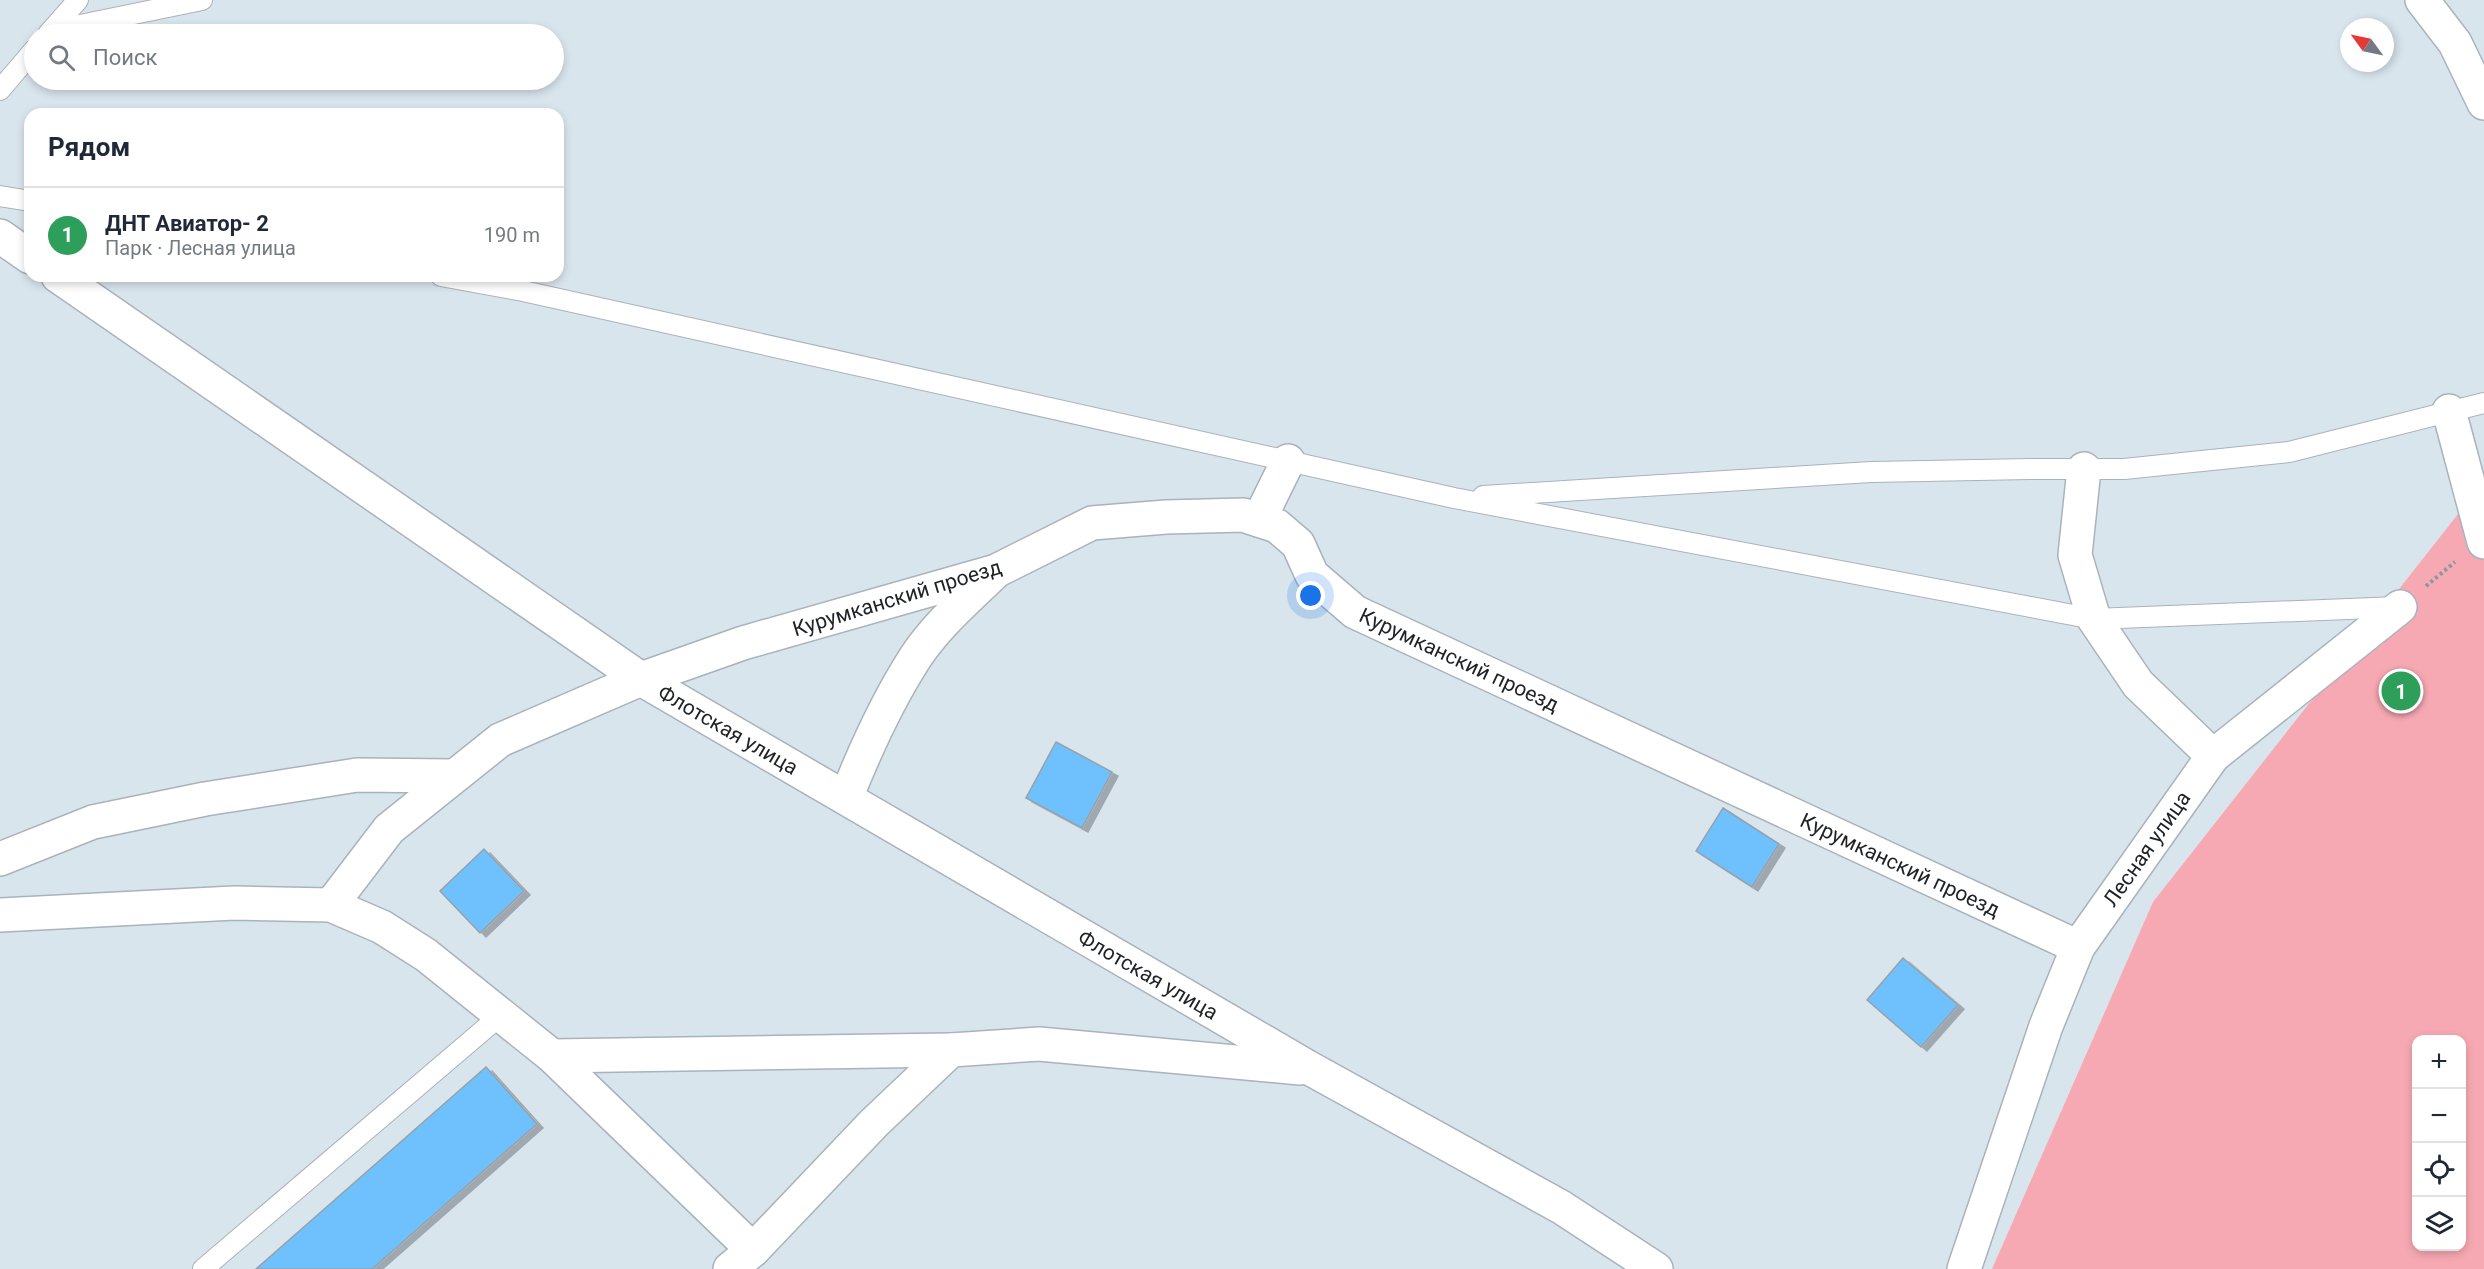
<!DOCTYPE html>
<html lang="ru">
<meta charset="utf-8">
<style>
:root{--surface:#fff;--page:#f2f2f3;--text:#1f2937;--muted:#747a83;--line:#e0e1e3;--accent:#a0003d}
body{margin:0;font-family:Roboto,sans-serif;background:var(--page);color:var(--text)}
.controls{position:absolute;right:18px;bottom:18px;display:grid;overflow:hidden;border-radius:12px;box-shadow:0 3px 9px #0003}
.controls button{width:54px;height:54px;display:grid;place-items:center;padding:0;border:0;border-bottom:2px solid var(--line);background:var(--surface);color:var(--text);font:30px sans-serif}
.compass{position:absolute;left:2340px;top:18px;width:54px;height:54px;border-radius:50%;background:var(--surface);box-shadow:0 3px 9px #0003;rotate:303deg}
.you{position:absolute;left:1311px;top:596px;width:21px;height:21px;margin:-15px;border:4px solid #fff;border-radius:50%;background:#1a73e8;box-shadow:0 0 0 9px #1a73e833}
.badge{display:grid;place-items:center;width:39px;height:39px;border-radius:50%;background:var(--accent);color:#fff;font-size:20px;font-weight:700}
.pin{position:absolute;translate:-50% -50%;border:3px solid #fff;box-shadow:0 2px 6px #0006}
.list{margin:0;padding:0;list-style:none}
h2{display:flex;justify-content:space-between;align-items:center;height:78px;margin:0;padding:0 24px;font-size:26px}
h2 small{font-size:20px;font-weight:400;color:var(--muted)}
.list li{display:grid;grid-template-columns:39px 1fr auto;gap:18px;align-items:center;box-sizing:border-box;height:96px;padding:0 24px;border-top:2px solid var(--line)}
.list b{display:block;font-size:22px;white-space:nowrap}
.list p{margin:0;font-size:20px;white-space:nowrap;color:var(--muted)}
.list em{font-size:20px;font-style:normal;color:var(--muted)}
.icon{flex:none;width:33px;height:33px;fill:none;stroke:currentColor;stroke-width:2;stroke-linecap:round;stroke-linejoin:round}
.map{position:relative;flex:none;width:2484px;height:1269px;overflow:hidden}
.search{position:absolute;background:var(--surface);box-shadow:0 3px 9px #0003;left:24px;top:24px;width:540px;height:66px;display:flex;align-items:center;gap:15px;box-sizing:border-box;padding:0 21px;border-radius:33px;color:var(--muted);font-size:22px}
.panel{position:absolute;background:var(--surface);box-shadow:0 3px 9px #0003;left:24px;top:108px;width:540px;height:174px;border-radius:18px}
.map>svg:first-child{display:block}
</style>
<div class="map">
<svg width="2484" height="1269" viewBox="0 0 2484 1269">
<defs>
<filter id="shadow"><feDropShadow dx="6" dy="4" stdDeviation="0" flood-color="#0004"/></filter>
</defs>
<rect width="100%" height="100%" fill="#d9e5ed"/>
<!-- green -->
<path fill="#f7a9b3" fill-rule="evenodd" d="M2484 481V1269H1992L2153 902ZM2416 1040H2462V1246H2416Z"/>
<!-- building -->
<g fill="#6ec1fd" stroke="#97a1a9" stroke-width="1.5" filter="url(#shadow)">
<path d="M1056 742 1112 772 1082 828 1026 798Z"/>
<path d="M1723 808 1779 844 1752 887 1696 851Z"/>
<path d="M484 849 524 891 480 933 440 891Z"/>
<path d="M1903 958 1958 1005 1921 1047 1867 1000Z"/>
<path d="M486 1067 537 1124 372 1269H256Z"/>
</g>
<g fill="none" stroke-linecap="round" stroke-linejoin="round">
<defs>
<g id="lane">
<path d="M51 31 202 0"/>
<path d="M48 34 78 0"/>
<path d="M0 90 34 50"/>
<path d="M0 196 30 201"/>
<path d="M441 276 523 291 1454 498 2094 619 2398 607"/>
<path d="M1483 496 1871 472 2030 469H2124L2289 452 2484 403"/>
<path d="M203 1269 500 1016"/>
</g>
<g id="street">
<path d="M2422 0 2455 43 2484 103"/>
<path d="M0 236 30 257"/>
<path d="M58 276 641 679 1311 1069 1561 1207 1656 1269"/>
<path d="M2449 411 2484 542"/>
<path d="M2084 469 2075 555 2094 619 2138 684 2213 756"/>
<path d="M1259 520 1288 461"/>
<path d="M846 798C865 750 886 703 915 658 935 627 966 600 993 574"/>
<path d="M0 859 93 822 205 799 357 775 453 776"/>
<path d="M331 905 389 829 500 740 641 679 743 643 996 571 1092 523 1166 517 1243 515 1277 526 1298 544 1312 575 1355 612 2078 947"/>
<path d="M0 915 234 903 331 905 382 927 426 955 552 1056 753 1250"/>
<path d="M552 1056 951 1050"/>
<path d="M730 1269 753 1250 874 1123 951 1050 1039 1044 1300 1068"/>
<path d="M1964 1269 2046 1026 2078 947 2213 756 2400 607"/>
</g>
</defs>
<!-- lane casing -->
<use href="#lane" stroke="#a8b3bb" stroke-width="22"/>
<!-- street casing -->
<use href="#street" stroke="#a8b3bb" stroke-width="36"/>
<!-- path -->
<path stroke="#8d969c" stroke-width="4" stroke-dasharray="3 3" stroke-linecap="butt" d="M2426 586 2455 562"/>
<!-- lane -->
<use href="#lane" stroke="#fff" stroke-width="20"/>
<!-- street -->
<use href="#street" stroke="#fff" stroke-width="33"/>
</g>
<g text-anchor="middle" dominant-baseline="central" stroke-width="6" stroke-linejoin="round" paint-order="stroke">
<!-- street labels -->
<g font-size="21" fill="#1e2226" stroke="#fff">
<text transform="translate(897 598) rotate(-17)">Курумканский проезд</text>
<text transform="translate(1459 660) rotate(25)">Курумканский проезд</text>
<text transform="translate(728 730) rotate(30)">Флотская улица</text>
<text transform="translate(2147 849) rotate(-55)">Лесная улица</text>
<text transform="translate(1900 865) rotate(25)">Курумканский проезд</text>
<text transform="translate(1148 975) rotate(30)">Флотская улица</text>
</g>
</g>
</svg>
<div class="controls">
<button>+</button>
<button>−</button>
<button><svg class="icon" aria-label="locate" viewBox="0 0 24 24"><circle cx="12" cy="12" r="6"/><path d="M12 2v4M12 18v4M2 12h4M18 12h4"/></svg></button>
<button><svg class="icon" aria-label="layers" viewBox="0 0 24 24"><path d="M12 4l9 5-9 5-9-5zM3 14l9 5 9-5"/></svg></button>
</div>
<svg class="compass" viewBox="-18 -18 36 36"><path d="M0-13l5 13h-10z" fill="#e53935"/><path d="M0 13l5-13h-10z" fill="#747a83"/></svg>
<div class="you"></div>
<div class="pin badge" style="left:2401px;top:691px;background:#2e9e5b">1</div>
<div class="search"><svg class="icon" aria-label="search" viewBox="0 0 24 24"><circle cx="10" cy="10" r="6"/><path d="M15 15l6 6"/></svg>Поиск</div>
<section class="panel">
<h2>Рядом<small></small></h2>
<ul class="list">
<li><span class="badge" style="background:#2e9e5b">1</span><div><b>ДНТ Авиатор- 2</b><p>Парк · Лесная улица</p></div><em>190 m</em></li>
</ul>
</section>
</div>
